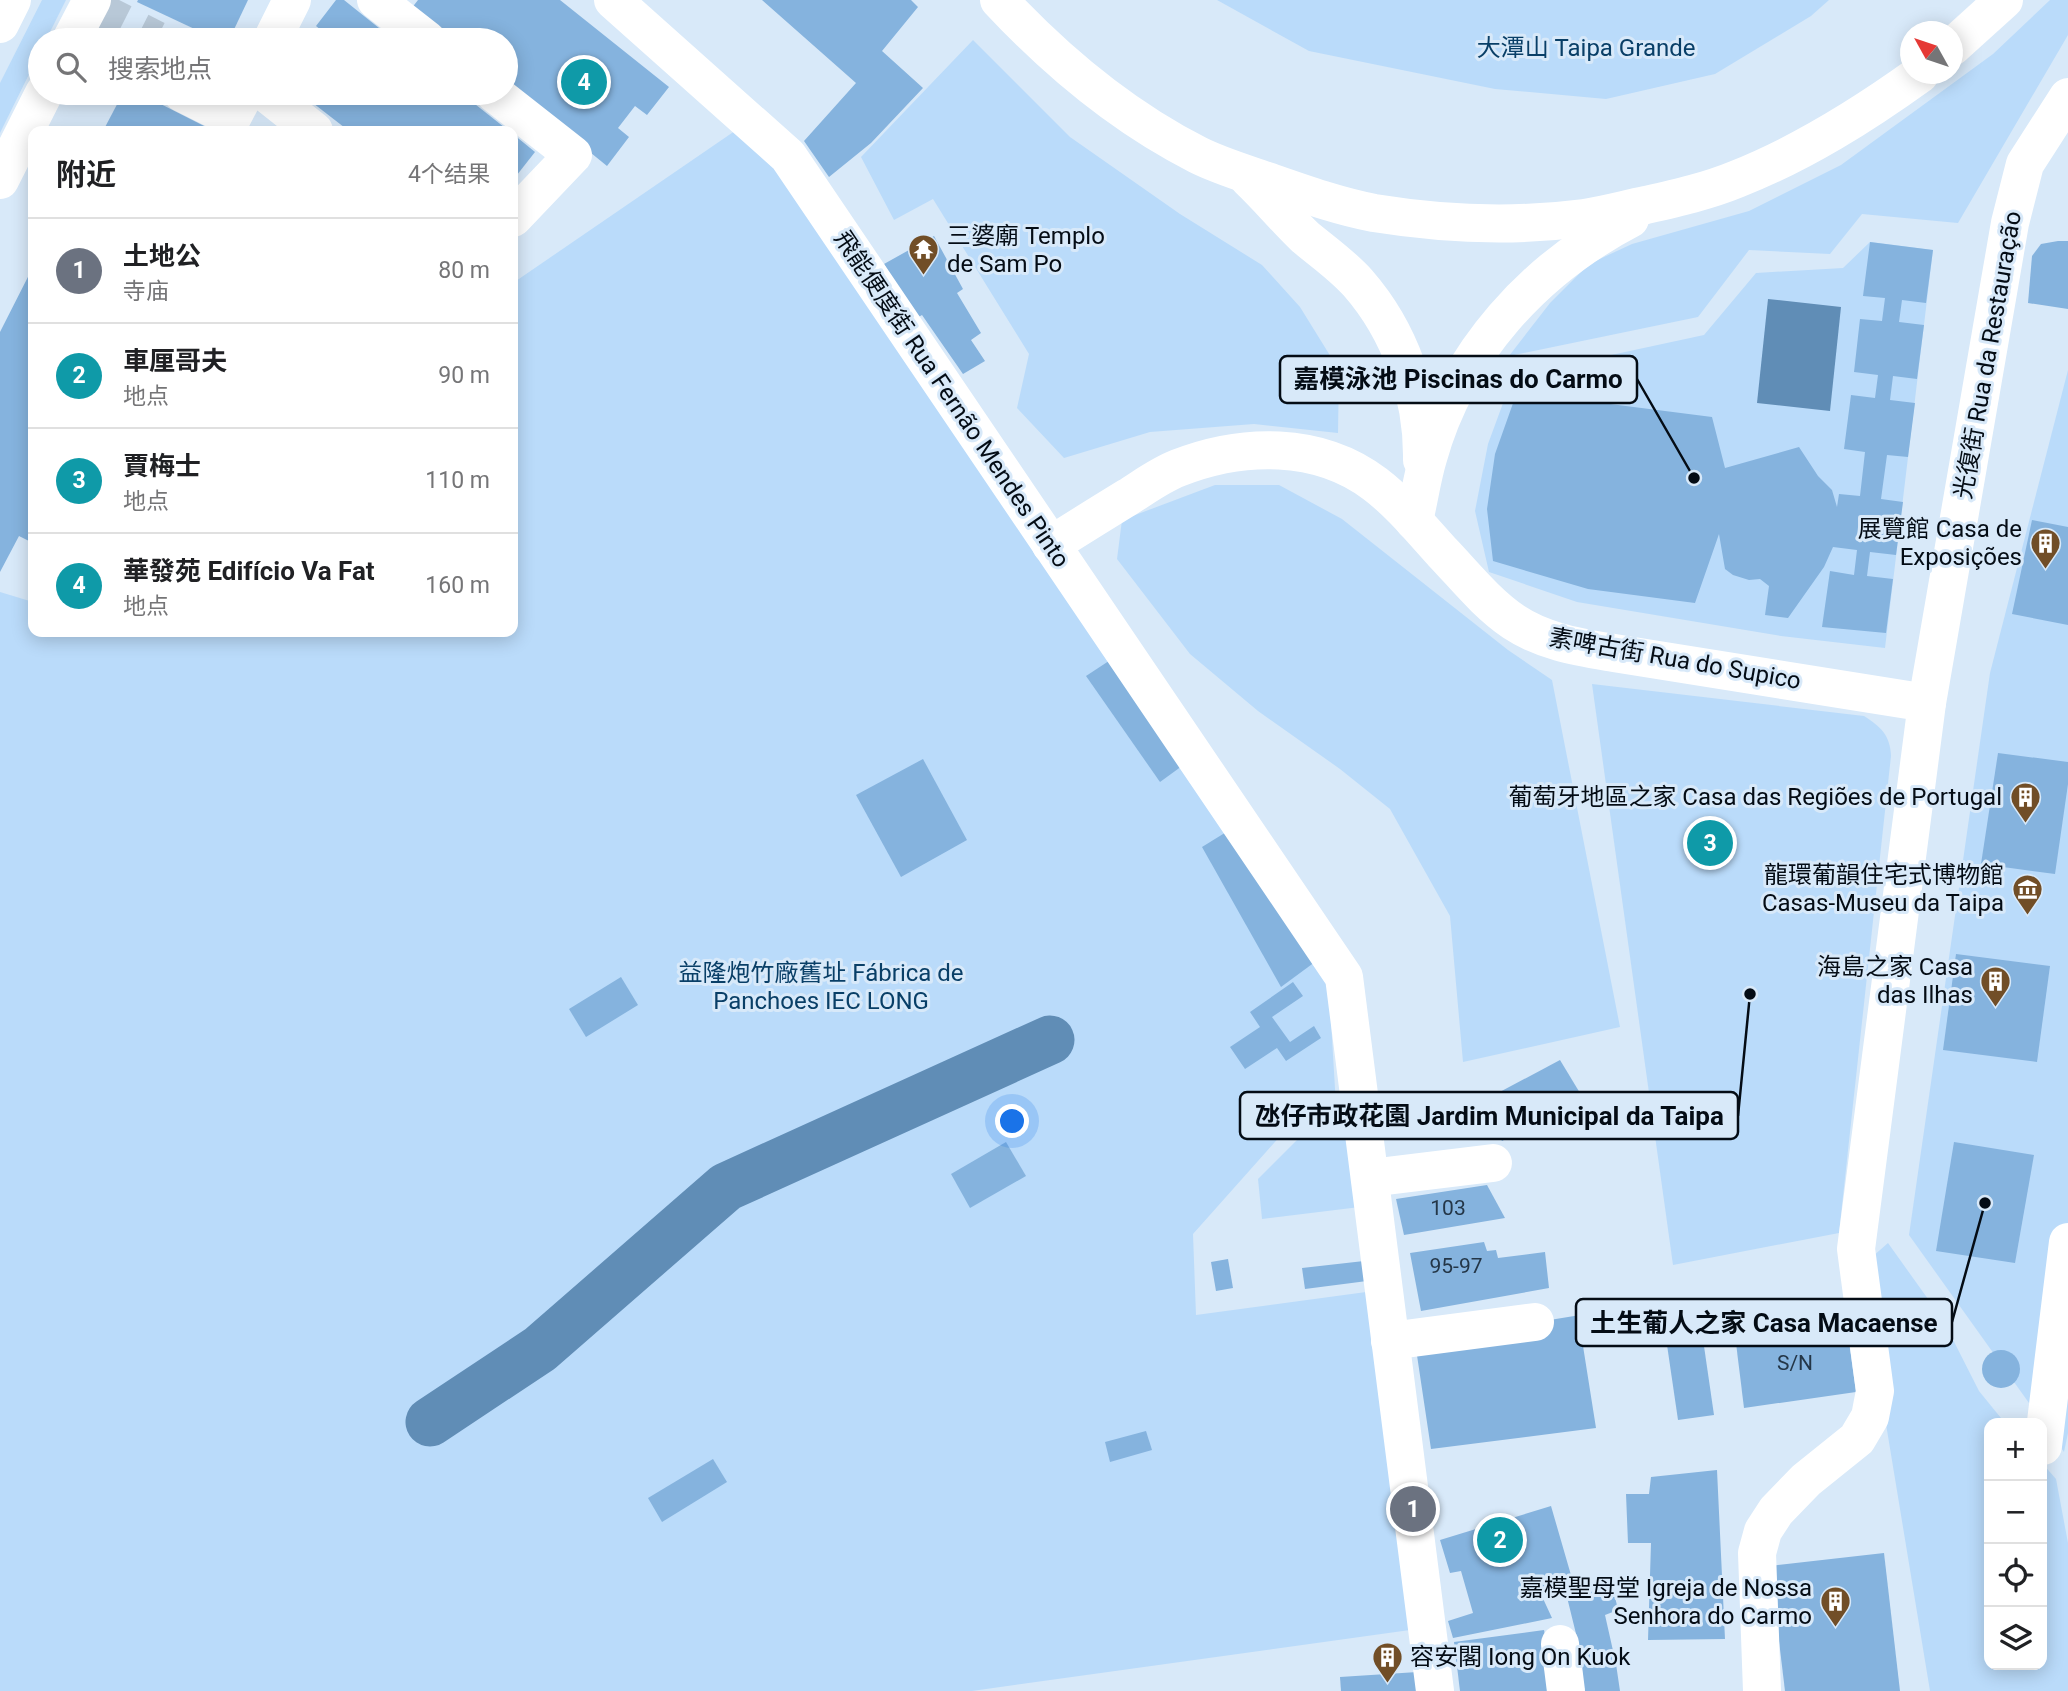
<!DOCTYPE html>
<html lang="zh">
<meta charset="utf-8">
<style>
:root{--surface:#fff;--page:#f2f2f2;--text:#202124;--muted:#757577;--line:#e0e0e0;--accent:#714e27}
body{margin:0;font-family:Roboto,"Noto Sans SC",sans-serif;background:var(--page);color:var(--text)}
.controls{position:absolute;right:21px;bottom:21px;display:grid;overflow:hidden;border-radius:14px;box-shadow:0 4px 18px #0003}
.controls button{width:63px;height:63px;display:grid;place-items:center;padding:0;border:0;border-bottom:2px solid var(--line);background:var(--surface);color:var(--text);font:35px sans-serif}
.compass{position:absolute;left:1900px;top:21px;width:63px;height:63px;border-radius:50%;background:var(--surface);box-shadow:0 4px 18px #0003;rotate:310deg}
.you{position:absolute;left:1013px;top:1122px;width:24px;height:24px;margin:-18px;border:5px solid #fff;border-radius:50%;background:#1a73e8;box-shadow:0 0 0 10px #1a73e833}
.badge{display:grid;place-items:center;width:46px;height:46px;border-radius:50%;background:var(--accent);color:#fff;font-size:23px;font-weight:700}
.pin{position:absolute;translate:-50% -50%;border:4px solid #fff;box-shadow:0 2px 7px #0006}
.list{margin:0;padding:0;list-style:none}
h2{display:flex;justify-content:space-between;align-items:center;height:91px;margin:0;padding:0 28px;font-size:30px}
h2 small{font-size:23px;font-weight:400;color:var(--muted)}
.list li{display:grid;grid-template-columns:46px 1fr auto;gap:21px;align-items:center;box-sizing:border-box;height:105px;padding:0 28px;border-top:2px solid var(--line)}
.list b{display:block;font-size:26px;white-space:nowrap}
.list p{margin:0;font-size:23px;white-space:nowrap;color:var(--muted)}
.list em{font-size:23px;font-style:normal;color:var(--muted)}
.icon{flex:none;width:38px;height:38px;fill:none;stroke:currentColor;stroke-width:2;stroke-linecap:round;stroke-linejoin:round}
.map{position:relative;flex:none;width:2068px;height:1691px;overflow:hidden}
.search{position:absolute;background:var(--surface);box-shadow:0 4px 18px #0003;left:28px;top:28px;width:490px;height:77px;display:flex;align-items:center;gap:18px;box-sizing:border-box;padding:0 24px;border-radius:38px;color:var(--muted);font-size:26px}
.panel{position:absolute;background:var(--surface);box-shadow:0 4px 18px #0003;left:28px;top:126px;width:490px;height:511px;border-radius:14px}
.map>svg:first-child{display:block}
</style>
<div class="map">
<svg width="2068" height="1691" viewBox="0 0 2068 1691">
<rect width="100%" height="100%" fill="#d8e9f9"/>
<!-- green -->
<g fill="#badbfa">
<path d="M42 0H66L46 40H40V52L0 133V83Z"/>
<path d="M1217 0H1829L1811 16 1715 74 1606 99 1495 89 1309 51Z"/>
<path d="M2050 0H2068V35L1958 223 1862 214 1830 254 1749 250 1698 317 1509 356 1550 303 1589 264 1632 244 1749 211 1841 165 1993 54Z"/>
<path d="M973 40 1070 137 1180 214 1262 265 1300 307 1339 370 1338 433 1254 424 1150 432 1064 458 1017 408 1029 354 933 199 894 220 861 157Z"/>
<path d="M745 124 1329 988 1337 1122 1283 1133 1193 1234 1196 1315 1381 1290 1410 1630 972 1691H0V592L33 602V632H513V283Z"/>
<path d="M1870 242 1933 250 1885 648 1781 636 1577 602 1489 572 1475 511 1488 444 1513 376 1704 335 1756 273 1843 268Z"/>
<path d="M2068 370V1433L2064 1452 1909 1235 1990 673Z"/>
<path d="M1215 485H1279L1342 519 1508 650 1552 680 1620 1027 1463 1062 1450 916 1390 809 1340 769 1258 711 1190 654 1117 559 1122 520Z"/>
<path d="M1592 684 1864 716C1881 727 1890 735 1891 756L1839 1233 1673 1265Z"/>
<path d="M1358 1130 1368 1206 1262 1219 1258 1179 1297 1140Z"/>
<path d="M1888 1243 1943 1320 1979 1391 2005 1423H1989V1665H2042V1463L2056 1479 2068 1543V1691H1930L1885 1418 1872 1257Z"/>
</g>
<!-- water -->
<path fill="#608db6" d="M1768 299 1841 307 1830 411 1757 403Z"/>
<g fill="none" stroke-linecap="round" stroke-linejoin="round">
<!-- canal -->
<path stroke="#608db6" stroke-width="49" d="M430 1422 540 1349 726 1187 1050 1040"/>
</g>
<!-- building -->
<g fill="#85b3de">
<path d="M138 0H248L229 40H218L137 2Z"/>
<path d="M336 0H344L394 40H323L327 35 316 26Z"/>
<path d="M418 0H560L669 87 647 115 635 106 618 128 629 137 607 166 506 84V40H450L411 9Z"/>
<path d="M762 0H911L918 7 882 51 923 88 871 143 829 177 804 141 856 83Z"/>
<path d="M123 93H139L214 131H103Z"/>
<path d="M300 93H461L509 131H349Z"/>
<path d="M513 134 535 152 513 180Z"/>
<path d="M934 236 963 289 957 293 981 333 971 340 985 361 963 374 922 315 915 319 884 264Z"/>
<path d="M2058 241H2068V309L2028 303 2032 256 2041 244Z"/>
<path d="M1870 242 1933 250 1926 303 1902 300 1899 322 1924 325 1917 379 1893 376 1890 400 1915 403 1908 457 1887 455 1881 499 1903 502 1896 555 1870 552 1867 576 1893 579 1886 633 1822 627 1830 571 1854 575 1857 550 1833 547 1824 567 1788 618 1765 615 1769 586 1760 579 1749 580 1733 575 1725 569 1719 534 1695 603 1588 589 1493 561 1487 509 1495 454 1517 392 1712 417 1725 468 1799 447 1818 476 1832 490 1837 507 1839 494 1860 496 1865 452 1844 449 1851 395 1875 398 1878 375 1854 372 1860 319 1882 321 1885 298 1863 296Z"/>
<path d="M33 267V543L19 536 0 572V332Z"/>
<path d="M2032 520 2068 527V625L2012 614Z"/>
<path d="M1118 655 1193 758 1160 782 1086 676Z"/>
<path d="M1998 753 2068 762V784L2055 874 1981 864Z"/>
<path d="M923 759 967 840 901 877 856 795Z"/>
<path d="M1236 826 1319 959 1281 987 1202 847Z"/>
<path d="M1956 954 2050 966 2037 1062 1943 1050Z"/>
<path d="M621 977 638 1005 586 1037 569 1009Z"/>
<path d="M1293 982 1303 996 1272 1017 1290 1042 1314 1026 1321 1038 1286 1061 1277 1048 1245 1069 1230 1047 1260 1027 1250 1012Z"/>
<path d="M1560 1060 1583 1098 1502 1141 1481 1102Z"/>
<path d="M1006 1142 1026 1176 970 1208 951 1174Z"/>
<path d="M1954 1142 2034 1155 2015 1263 1936 1251Z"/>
<path d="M1487 1185 1505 1218 1404 1235 1396 1199Z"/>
<path d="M1484 1242 1487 1251 1496 1250 1498 1258 1545 1252 1549 1288 1421 1311 1410 1253Z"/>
<path d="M1228 1259 1233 1288 1216 1291 1211 1262Z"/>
<path d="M1364 1261 1367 1281 1305 1289 1302 1268Z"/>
<path d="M1697 1298 1714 1415 1678 1420 1661 1304Z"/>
<path d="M1641 1305 1647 1335 1583 1346 1596 1428 1431 1449 1415 1342Z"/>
<path d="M1846 1320 1856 1392 1744 1408 1735 1335Z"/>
<circle cx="2001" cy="1369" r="19"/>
<path d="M1146 1431 1152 1450 1110 1462 1105 1442Z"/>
<path d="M713 1459 727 1482 662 1522 648 1498Z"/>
<path d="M1717 1470 1725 1639 1648 1640 1651 1543H1628L1626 1494H1649L1651 1477Z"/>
<path d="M1551 1506 1573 1582 1580 1593 1613 1588 1618 1610 1605 1615 1616 1664 1620 1691H1584L1580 1650 1564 1585 1540 1592 1552 1618 1453 1638 1448 1621 1473 1613 1461 1571 1450 1573 1440 1540Z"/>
<path d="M1884 1553 1900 1691H1785L1770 1566Z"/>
<path d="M1544 1630 1557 1691H1460L1454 1642Z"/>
<path d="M1433 1671 1434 1691H1341L1340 1677Z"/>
</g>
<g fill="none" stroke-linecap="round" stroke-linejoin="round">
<!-- minor-tunnel -->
<path stroke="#b8c8d7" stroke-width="38" stroke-dasharray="38 19" stroke-linecap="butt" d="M89 6 156 40"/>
<!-- minor -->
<g stroke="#fff" stroke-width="38">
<path d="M376 0 427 40"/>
<path d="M613 0 788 156 1344 977 1435 1691"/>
<path d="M272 40 292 0"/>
<path d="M182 93 232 118 245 93"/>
<path d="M266 93 314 131"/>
<path d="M494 93 573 155 513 218"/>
<path d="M1051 545C1076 529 1102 513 1128 497 1144 487 1160 475 1178 468 1242 443 1318 441 1375 484 1400 503 1421 529 1442 552 1465 576 1486 603 1514 622 1544 642 1579 647 1614 653L1927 703"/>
<path d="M1370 1178 1493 1163"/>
<path d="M1390 1341 1535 1322"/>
<path d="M2043 1446 2068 1242"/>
<path d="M1560 1644 1566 1691"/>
<path d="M1762 1691 1757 1553 1763 1531 1776 1511 1806 1480 1857 1439 1870 1417 1875 1391 1856 1249 1927 703 2010 223 2025 164 2068 97"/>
</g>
<!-- major -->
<g stroke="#fff" stroke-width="38">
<path d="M999 0C1056 61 1123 117 1198 155 1220 166 1244 173 1267 181 1302 193 1337 206 1374 213 1442 224 1515 227 1584 218 1605 215 1626 209 1646 205 1677 198 1708 191 1737 179 1803 153 1863 115 1920 74"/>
<path d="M0 24 12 0"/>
<path d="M71 40 92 0"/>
<path d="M1952 47 2004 0"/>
<path d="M1249 179C1269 198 1286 219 1305 237 1323 252 1342 265 1358 283 1400 331 1423 396 1422 460"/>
<path d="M0 180 44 93"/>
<path d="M1414 521C1419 500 1422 478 1428 458 1457 353 1534 269 1630 219"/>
</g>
</g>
<!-- icons -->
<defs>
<symbol id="temple-pin" viewBox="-11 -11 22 30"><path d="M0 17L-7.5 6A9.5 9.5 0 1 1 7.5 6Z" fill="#714e27" stroke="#d8e9f9"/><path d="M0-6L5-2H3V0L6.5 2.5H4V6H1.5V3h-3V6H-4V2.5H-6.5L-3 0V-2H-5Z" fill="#fff"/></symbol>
<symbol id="building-pin" viewBox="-11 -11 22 30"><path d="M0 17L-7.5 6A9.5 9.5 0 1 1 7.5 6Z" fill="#714e27" stroke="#d8e9f9"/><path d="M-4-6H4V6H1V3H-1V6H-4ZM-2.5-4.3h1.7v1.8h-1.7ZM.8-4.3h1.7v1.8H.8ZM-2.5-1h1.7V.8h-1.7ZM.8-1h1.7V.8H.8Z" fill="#fff"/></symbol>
<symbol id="museum-pin" viewBox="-11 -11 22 30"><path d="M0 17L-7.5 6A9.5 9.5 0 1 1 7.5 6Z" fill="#714e27" stroke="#d8e9f9"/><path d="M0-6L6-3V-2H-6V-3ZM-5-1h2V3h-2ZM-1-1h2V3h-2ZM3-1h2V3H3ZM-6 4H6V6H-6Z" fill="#fff"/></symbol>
</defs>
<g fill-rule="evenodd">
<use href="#temple-pin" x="906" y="232" width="35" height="47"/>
<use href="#building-pin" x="2028" y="526" width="35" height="47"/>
<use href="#building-pin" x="2008" y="780" width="35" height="47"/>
<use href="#museum-pin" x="2010" y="872" width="35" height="47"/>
<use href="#building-pin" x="1978" y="964" width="35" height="47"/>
<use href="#building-pin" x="1818" y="1584" width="35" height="47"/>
<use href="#building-pin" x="1370" y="1640" width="35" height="47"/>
</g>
<g text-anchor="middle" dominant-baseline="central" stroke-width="6" stroke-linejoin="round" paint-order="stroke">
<!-- number labels -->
<g font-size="21" fill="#243647">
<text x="1448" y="1208">103</text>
<text x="1456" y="1266">95-97</text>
<text x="1795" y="1363">S/N</text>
</g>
<!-- park labels -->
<g font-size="24" fill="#093f67" stroke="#d8e9f9">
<text x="1586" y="48">大潭山 Taipa Grande</text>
<text x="821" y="973">益隆炮竹廠舊址 Fábrica de<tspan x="821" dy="28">Panchoes IEC LONG</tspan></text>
</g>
<!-- poi labels -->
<g font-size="24" fill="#040c15" stroke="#d8e9f9" text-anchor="end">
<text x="947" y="236" text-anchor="start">三婆廟 Templo<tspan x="947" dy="28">de Sam Po</tspan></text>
<text x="2022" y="529">展覽館 Casa de<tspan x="2022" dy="28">Exposições</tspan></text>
<text x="2002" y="797">葡萄牙地區之家 Casa das Regiões de Portugal</text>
<text x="2004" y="875">龍環葡韻住宅式博物館<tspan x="2004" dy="28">Casas-Museu da Taipa</tspan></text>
<text x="1973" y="967">海島之家 Casa<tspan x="1973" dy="28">das Ilhas</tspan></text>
<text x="1812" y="1588">嘉模聖母堂 Igreja de Nossa<tspan x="1812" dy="28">Senhora do Carmo</tspan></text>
<text x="1410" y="1657" text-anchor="start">容安閣 Iong On Kuok</text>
</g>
<!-- street labels -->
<g font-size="24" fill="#040c15" stroke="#d8e9f9">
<text transform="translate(1988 355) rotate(-80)">光復街 Rua da Restauração</text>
<text transform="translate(952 399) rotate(56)">飛能便度街 Rua Fernão Mendes Pinto</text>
<text transform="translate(1675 659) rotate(10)">素啤古街 Rua do Supico</text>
</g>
</g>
<!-- callouts -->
<path fill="none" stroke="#040c15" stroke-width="2.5" d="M1694 478L1637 379M1750 994L1738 1116M1985 1203L1952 1322"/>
<g fill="#040c15" stroke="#d8e9f9" stroke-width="2.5">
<circle cx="1694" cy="478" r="7"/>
<circle cx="1750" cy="994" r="7"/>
<circle cx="1985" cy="1203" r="7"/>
</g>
<g fill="#d8e9f9" stroke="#040c15" stroke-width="2.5">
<rect x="1280" y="356" width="357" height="47" rx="7"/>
<rect x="1240" y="1092" width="498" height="47" rx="7"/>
<rect x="1576" y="1299" width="376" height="47" rx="7"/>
</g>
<g font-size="26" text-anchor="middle" font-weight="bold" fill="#040c15">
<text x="1458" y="388">嘉模泳池 Piscinas do Carmo</text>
<text x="1489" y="1125">氹仔市政花園 Jardim Municipal da Taipa</text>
<text x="1764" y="1332">土生葡人之家 Casa Macaense</text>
</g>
</svg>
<div class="controls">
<button>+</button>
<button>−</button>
<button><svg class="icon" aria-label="locate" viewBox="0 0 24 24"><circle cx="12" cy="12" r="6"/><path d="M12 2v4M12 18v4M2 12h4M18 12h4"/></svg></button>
<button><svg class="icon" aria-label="layers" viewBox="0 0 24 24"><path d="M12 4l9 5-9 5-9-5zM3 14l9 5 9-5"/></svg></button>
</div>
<svg class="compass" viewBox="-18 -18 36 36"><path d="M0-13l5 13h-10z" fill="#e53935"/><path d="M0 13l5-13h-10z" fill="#757577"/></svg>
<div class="you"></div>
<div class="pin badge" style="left:1413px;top:1509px;background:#6b7280">1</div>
<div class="pin badge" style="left:1500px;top:1540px;background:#0f9aa8">2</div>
<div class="pin badge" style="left:1710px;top:843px;background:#0f9aa8">3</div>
<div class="pin badge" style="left:584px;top:82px;background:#0f9aa8">4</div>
<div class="search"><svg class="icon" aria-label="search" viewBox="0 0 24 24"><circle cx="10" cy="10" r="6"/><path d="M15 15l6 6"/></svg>搜索地点</div>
<section class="panel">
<h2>附近<small>4个结果</small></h2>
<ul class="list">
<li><span class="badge" style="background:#6b7280">1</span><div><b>土地公</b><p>寺庙</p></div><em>80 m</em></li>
<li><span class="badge" style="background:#0f9aa8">2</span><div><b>車厘哥夫</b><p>地点</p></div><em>90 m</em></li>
<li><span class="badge" style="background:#0f9aa8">3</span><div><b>賈梅士</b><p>地点</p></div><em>110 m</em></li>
<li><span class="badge" style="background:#0f9aa8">4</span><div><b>華發苑 Edifício Va Fat</b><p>地点</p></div><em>160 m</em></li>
</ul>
</section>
</div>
